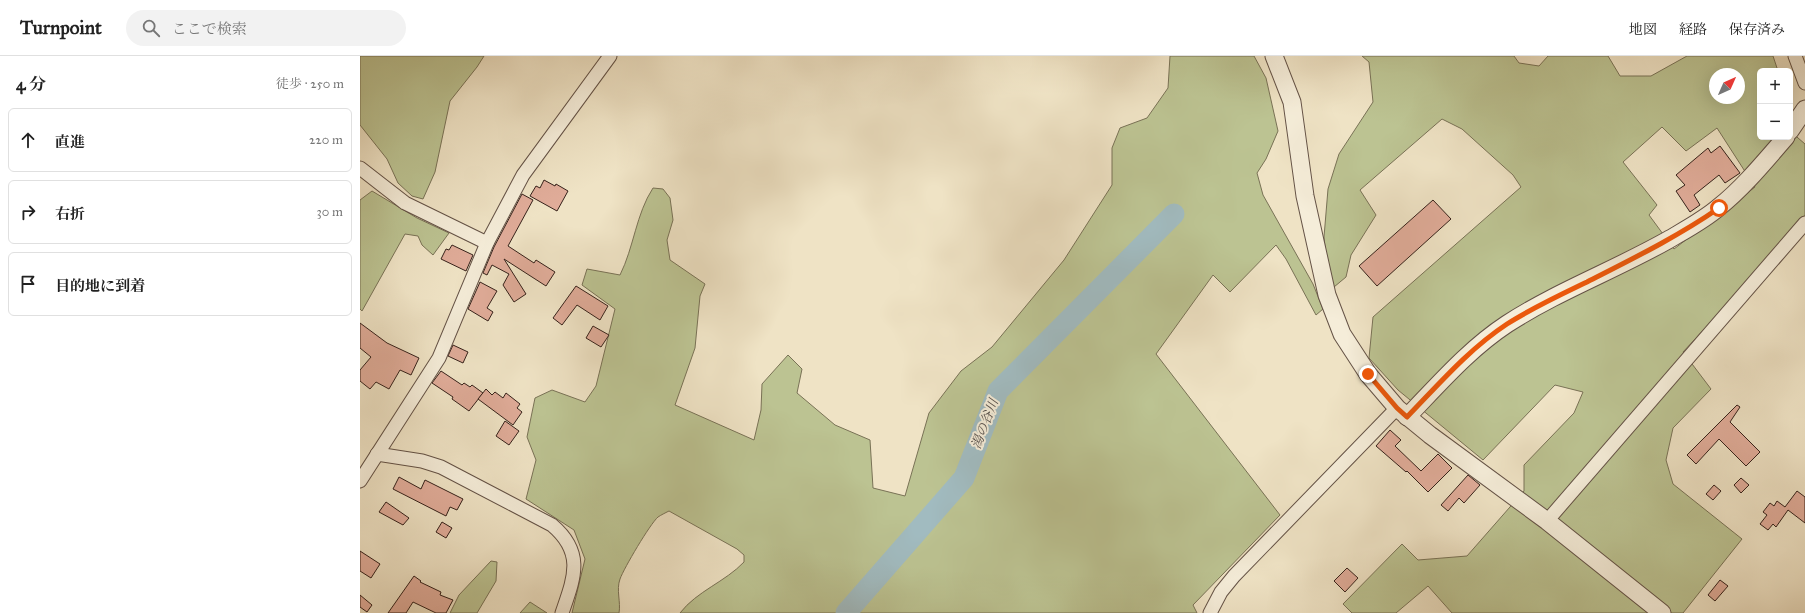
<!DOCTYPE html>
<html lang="ja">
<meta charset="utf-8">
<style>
:root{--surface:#fff;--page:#f2f2f2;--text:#222;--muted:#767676;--line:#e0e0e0}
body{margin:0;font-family:"IM FELL Great Primer","Noto Serif JP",serif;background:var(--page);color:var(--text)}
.controls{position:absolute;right:12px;top:12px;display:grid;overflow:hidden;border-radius:6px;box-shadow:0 4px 16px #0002}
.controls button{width:36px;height:36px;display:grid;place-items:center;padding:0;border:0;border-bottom:1px solid var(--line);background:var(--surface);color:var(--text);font:20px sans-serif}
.compass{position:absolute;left:1349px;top:12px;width:36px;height:36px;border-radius:50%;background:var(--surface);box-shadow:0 4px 16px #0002;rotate:45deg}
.stop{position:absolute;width:12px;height:12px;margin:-9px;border:3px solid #ea580c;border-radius:50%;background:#fff}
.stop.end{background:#ea580c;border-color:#fff;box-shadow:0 1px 4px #0008}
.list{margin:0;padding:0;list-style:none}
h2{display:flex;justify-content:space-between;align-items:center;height:52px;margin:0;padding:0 16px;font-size:17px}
h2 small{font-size:13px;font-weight:400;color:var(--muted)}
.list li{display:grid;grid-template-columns:26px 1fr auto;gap:12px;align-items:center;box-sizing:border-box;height:64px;margin:0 8px 8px;padding:0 8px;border:1px solid var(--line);border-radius:6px}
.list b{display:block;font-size:15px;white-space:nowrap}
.list em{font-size:13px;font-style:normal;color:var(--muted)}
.icon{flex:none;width:22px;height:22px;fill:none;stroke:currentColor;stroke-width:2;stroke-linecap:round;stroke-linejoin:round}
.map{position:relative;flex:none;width:1445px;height:557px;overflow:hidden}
header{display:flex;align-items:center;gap:24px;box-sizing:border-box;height:56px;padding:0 20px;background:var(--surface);border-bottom:1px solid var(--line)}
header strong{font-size:19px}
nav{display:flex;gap:22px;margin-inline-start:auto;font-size:14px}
.search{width:280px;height:36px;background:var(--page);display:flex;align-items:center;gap:10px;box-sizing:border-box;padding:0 14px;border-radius:22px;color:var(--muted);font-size:15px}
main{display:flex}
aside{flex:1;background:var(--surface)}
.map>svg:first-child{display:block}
</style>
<header>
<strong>Turnpoint</strong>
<div class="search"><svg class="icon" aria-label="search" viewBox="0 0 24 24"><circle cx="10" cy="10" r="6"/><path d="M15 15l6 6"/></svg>ここで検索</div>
<nav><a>地図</a><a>経路</a><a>保存済み</a></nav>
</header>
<main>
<aside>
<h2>4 分<small>徒歩 · 250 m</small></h2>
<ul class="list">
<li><svg class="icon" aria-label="ahead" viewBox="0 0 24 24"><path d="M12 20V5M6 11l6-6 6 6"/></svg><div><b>直進</b></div><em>220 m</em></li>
<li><svg class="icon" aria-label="right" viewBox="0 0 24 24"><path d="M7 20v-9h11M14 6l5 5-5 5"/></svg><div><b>右折</b></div><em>30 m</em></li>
<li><svg class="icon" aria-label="arrive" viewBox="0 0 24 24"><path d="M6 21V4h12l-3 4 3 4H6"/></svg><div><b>目的地に到着</b></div></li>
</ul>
</aside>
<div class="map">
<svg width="1445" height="557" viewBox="0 0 1445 557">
<rect width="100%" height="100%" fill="#efe3c5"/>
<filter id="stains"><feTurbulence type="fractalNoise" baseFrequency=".005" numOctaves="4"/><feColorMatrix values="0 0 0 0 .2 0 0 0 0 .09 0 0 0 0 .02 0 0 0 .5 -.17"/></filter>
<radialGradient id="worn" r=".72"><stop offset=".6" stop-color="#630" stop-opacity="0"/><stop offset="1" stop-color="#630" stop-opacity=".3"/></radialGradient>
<!-- green -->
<g fill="#bcc392" stroke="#797256" fill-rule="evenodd">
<path d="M0 0H124L117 11 90 45 75 116 63 143 52 140 38 127 27 103 0 69Z"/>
<path d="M810 0H894L906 22 918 75 906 103 897 117 903 139 953 228 963 253 956 259 926 203 916 189 870 236 853 219 796 298 920 459 833 549 837 557H320C337 535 365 526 384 506V499L377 493 309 455C305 457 301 459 298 461 290 468 264 512 260 523 256 534 261 546 259 557H212L225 503 214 474 166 443 176 404 167 381 175 342 192 334 225 346 236 330 255 253 222 229 227 213 260 219C274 191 276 158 293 132L303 133 310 142 313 164 307 184 310 204 345 228 340 240 335 292 315 349 394 384 401 354 402 328 428 299 442 313 437 337 475 369 510 384 513 432 545 440 569 357 601 315 632 291 704 204 752 129V92L760 72 787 62 808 32Z"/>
<path d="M1002 0H1154L1159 7 1179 10 1188 0H1248L1260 20H1291L1327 0H1413L1418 15H1400V81H1430V75L1445 88V160L1411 201 1323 296 1351 333 1313 372 1306 404 1313 428 1382 483 1323 557H1092L1068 530 1036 557H992L983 548 1042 488 1058 504 1107 500 1164 435V409L1214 357 1223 336 1195 329 1123 404 1038 334 1009 302 1013 261 1161 131 1153 119 1102 73 1082 63 1000 134 1016 159 991 199 986 221 974 231 967 212 964 181 968 133 979 98 1013 46 1009 6ZM1355 18H1379V42H1355ZM1302 71 1326 95 1357 72 1395 131 1314 193 1289 159 1297 149 1263 106Z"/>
<path d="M12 135 57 162 89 177 73 199 62 189 58 180 45 178 2 255 0 253V144Z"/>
<path d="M131 505 137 506 136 525 117 557H90L99 539Z"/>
<path d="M170 546 187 557H160Z"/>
</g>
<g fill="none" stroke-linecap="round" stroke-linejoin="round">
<!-- river -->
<path stroke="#a1bbc0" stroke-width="21" d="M486 557 604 422 638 335 814 158"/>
</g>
<!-- building -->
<g fill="#e0ac99" stroke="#36221b">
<path d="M1360 90 1380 117 1365 127 1359 119 1334 139 1340 149 1330 156 1316 135 1325 129 1316 119 1348 92 1351 97Z"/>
<path d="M184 124 195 130 196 128 208 135 197 155 170 140 176 130 180 132Z"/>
<path d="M162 138 173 144 148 190 174 207 176 204 195 216 186 230 144 203 166 238 154 246 143 229 149 218 132 209 127 219 123 217 134 191Z"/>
<path d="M1073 144 1091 163 1017 230 999 210Z"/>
<path d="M92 189 113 199 106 215 81 203 86 193 89 194Z"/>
<path d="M120 226 137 235 127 252 133 256 128 265 108 253Z"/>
<path d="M216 230 248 250 240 264 217 249 202 269 193 262Z"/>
<path d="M0 267 27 287 59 302 51 319 40 314 29 333 16 326 10 333 0 325V314L11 301 0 292Z"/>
<path d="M233 270 249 279 241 291 226 282Z"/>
<path d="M93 289 108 296 103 307 88 300Z"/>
<path d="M81 315 102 329 104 327 110 331 112 329 123 337 109 355 92 343 93 341 72 327Z"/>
<path d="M126 333 132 339 135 336 143 342 146 337 160 348 157 352 162 356 153 369 118 343Z"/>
<path d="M1377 349 1380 351 1370 366 1400 396 1386 410 1359 383 1336 408 1327 399Z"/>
<path d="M145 365 159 375 149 389 136 380Z"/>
<path d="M1030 374 1041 384 1035 390 1061 415 1078 398 1092 412 1068 436 1047 415 1046 416 1016 390Z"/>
<path d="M1108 419 1120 429 1104 447 1099 442 1088 455 1081 449Z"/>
<path d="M39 421 61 433 65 424 103 443 97 454 90 451 86 460 33 433Z"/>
<path d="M1381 422 1389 429 1381 437 1374 429Z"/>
<path d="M1354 429 1361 435 1353 444 1346 438Z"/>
<path d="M1437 435 1445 441V467L1428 454 1416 471 1413 468 1408 474 1400 468 1407 459 1403 456 1410 447 1414 450 1417 445 1425 451Z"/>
<path d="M26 446 49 462 43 469 19 456Z"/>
<path d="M82 466 92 472 86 482 76 476Z"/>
<path d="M0 495 20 508 11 522 0 515Z"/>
<path d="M987 512 998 522 985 536 974 525Z"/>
<path d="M54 520 61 525 60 526 81 536 80 539 93 544 86 557H76L53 546 46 557H28Z"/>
<path d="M1360 524 1368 530 1355 545 1348 539Z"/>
<path d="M0 539 12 549 7 556 0 551Z"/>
</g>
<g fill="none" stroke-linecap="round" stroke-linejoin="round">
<defs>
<g id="minor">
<path d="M1435 0 1445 27"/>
<path d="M0 112 45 147 127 187"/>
<path d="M17 398 62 405 81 411 192 469C225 497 214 522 202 557"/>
<path d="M0 425 79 302 127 187 163 119 250 0"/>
<path d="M1187 465 1445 167"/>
<path d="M850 557 861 536 874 520 1037 352"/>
</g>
<g id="tertiary">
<path d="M914 0 932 46 945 140 967 239 982 278 1008 318 1037 352 1070 379 1187 465 1302 557"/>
<path d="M1430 75 1445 53"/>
<path d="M1047 361C1079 328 1109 293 1147 268 1198 235 1255 214 1308 184 1325 174 1344 164 1359 151 1384 131 1405 105 1426 81"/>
</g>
</defs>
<!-- minor casing -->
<use href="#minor" stroke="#645246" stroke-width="15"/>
<!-- tertiary casing -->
<use href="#tertiary" stroke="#645246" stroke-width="19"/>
<!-- minor -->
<use href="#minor" stroke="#f5edd9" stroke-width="13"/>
<!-- tertiary -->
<use href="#tertiary" stroke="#f5edd9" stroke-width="17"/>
</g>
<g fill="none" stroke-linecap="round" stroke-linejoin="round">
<!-- route -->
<path stroke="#ea580c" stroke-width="5" d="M1008 318 1037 352 1047 361C1079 328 1109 293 1147 268 1172 252 1200 239 1227 226 1272 203 1317 181 1359 152"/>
</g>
<g text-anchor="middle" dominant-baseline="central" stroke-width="4" stroke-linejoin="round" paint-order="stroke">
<!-- water labels -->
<g font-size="13" font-style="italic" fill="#56504d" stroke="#f5edd9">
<text transform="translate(625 368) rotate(-69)">湯の谷川</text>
</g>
</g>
<rect width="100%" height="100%" filter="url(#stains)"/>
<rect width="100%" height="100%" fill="url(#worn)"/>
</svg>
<div class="controls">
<button>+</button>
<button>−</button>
</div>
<svg class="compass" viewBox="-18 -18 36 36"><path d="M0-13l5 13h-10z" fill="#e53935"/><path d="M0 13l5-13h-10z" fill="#767676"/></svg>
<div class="stop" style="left:1359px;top:152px"></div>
<div class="stop end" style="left:1008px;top:318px"></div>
</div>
</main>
